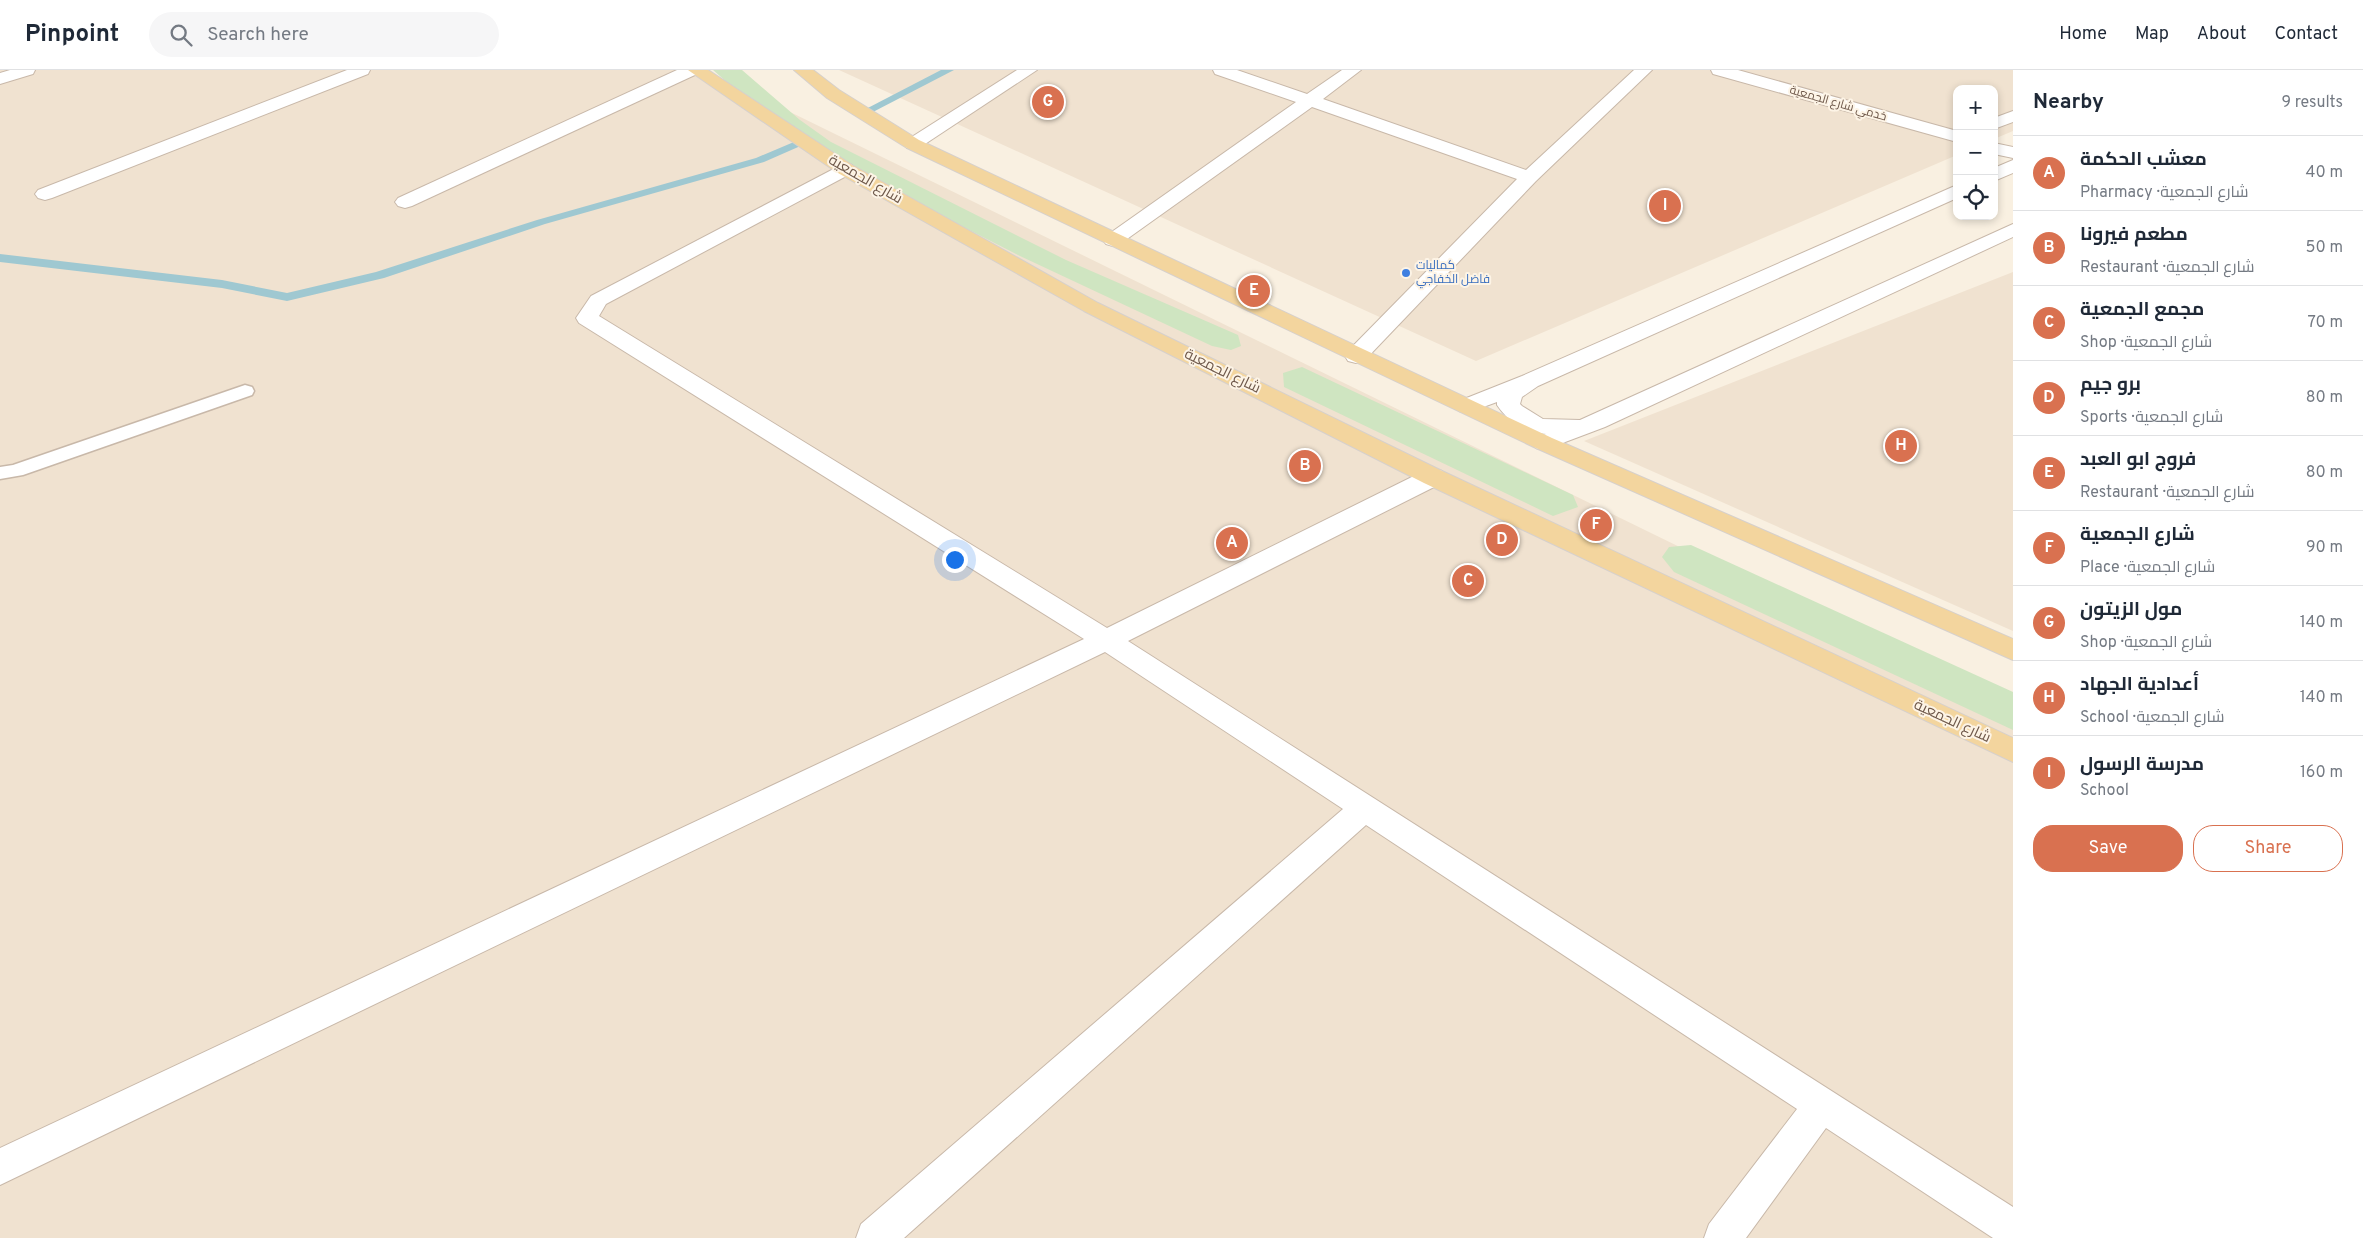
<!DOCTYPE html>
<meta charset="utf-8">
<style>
:root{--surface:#fff;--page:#f6f6f7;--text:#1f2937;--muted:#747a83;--line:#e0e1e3;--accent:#d97150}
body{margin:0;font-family:Overpass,Cairo,sans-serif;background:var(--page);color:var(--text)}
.controls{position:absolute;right:15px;top:15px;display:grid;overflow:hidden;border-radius:10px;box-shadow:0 2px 8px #0003}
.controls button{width:45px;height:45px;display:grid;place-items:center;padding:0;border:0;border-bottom:1px solid var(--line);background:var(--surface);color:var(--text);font:25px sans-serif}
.you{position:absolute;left:954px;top:489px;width:18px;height:18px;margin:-12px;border:4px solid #fff;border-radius:50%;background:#1a73e8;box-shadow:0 0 0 8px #1a73e833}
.badge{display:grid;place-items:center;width:32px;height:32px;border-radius:50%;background:var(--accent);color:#fff;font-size:16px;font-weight:700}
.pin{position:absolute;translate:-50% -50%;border:2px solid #fff;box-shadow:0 1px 5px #0006}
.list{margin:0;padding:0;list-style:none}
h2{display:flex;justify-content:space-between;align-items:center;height:65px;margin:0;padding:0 20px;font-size:21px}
h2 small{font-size:16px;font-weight:400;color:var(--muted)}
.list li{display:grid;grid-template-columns:32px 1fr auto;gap:15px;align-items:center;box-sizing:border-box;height:75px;padding:0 20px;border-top:1px solid var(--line)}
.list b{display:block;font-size:19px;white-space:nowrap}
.list p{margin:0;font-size:16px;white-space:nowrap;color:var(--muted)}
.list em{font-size:16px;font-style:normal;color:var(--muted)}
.actions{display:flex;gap:10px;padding:15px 20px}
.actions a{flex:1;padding:11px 0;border:1px solid var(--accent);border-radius:20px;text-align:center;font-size:18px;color:var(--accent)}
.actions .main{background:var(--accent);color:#fff}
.icon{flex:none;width:28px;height:28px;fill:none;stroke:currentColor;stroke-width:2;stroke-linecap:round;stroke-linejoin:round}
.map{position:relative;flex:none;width:2013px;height:1168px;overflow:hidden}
header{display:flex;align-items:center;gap:30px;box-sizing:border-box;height:70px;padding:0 25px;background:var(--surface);border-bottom:1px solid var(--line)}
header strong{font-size:24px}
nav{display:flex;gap:28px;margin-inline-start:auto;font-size:18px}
.search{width:350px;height:45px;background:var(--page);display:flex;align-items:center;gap:12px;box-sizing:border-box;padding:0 18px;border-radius:28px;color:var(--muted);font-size:19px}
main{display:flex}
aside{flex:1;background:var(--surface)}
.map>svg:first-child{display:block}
</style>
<header>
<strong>Pinpoint</strong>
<div class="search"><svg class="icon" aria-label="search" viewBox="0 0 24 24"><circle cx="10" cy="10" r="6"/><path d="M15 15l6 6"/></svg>Search here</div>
<nav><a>Home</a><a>Map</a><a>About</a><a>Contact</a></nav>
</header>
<main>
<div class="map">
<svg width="2013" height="1168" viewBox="0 0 2013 1168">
<rect width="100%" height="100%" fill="#f9f0e1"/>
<!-- residential -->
<g fill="#f0e2d0">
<path d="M0 0H704L2013 640V1168H0Z"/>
<path d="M839 0H2013V61L1994 69V19H1957V85L1476 291Z"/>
<path d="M2013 202V561L1584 371Z"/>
</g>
<!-- green -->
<g fill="#cfe5c1">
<path d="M713 0H742L800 50 831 72 1066 190 1238 265 1241 276 1231 280 1212 276 1020 186 864 106 738 22Z"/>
<path d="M1302 297 1573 425 1578 437 1553 446 1284 317 1283 303Z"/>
<path d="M1691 475 2013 622V660L1674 502 1662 487 1669 477Z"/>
</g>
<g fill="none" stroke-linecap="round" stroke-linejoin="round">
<!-- stream -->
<g fill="#9fc8d1" fill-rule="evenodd">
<path d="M941 0H954L871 43 867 44 862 41Z"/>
<path d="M801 69 806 72 805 74 764 92 545 154 384 208 287 231 222 218 0 192V184L222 210 287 223 376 202 537 150 756 88Z"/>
</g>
<defs>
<path id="service" d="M245 315 252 317 254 321 252 325 23 405 0 409V397L13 395Z"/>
<g id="minor">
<path d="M10 0H35L33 4 0 14V3Z"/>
<path d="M347 0H370L368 4 52 128 45 130 38 128 35 124 38 120Z"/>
<path d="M677 0H699L697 4 412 136 405 138 398 136 395 132 398 128Z"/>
<path d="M1017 0H1037L919 78H907L904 74 907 70Z"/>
<path d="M1213 0H1237L1307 24 1342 0H1361L1323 29 1526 100 1634 0H1652L1536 111 1364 291 1356 293 1348 291 1345 286 1348 281 1517 109 1312 37 1120 174 1113 176 1106 174 1103 170 1106 166 1296 32 1215 4Z"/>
<path d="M845 93 852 95 854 99 852 103 606 234 599 246 1107 558 1424 401 1433 399 1442 401 1445 407 1442 413 1128 571 2013 1137V1168H1993L1826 1058 1746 1168H1704L1709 1154 1797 1039 1366 755 904 1168H856L861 1154 1343 739 1105 582 0 1115V1078L1084 569 579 253 576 248 591 226Z"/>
</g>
<g id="tertiary">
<path d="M1711 0H1738L1957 61V72L1713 4Z"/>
<path d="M2013 41V52L1994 59V48Z"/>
<path d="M1994 73 2013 77V88L1994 84Z"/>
<path d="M2013 90V103L1994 111V98Z"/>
<path d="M1957 115V128L1538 316 1522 327 1520 334 1522 336 1543 349 1580 350 2013 154V167L1605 357 1544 380 1536 378 1532 373 1536 368 1546 364C1525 360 1509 353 1497 335V332L1467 343 1459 341 1456 336 1459 331 1522 306Z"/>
</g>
<g id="primary">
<path d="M688 0H708L852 95 1098 233 1442 401 2013 668V692L1424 413 1084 241 838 103Z"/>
<path d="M794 0H813L839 20 919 70 1552 368 2013 569V590L1536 378 907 78 827 28Z"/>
</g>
</defs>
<!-- service casing -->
<use href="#service" stroke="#c8b8a9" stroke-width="3"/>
<!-- minor casing -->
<use href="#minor" stroke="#c8b8a9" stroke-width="2"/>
<!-- tertiary casing -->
<use href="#tertiary" stroke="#c8b8a9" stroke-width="2"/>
<!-- primary casing -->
<use href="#primary" stroke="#d6d0cc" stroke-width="2"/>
<!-- service -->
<use href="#service" fill="#fff" fill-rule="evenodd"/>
<!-- minor -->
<use href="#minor" fill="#fff" fill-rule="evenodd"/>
<!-- tertiary -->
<use href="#tertiary" fill="#fff" fill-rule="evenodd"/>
<!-- primary -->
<use href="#primary" fill="#f3d59e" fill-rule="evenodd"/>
</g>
<!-- markers -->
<circle fill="#3f7fe0" stroke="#fdf4e6" stroke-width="2" cx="1406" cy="203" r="5"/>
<g text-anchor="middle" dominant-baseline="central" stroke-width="4" stroke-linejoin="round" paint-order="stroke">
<!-- far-street labels -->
<g font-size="12" fill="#6e584a" stroke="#fdf4e6">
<text transform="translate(1838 34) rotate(16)">خدمي شارع الجمعية</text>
</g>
<!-- far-shop labels -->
<g font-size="12" fill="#366cbe" stroke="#fdf4e6" text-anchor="start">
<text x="1416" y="196">كماليات<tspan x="1416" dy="14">فاضل الخفاجي</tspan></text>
</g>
<!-- street labels -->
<g font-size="15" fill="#6e584a" stroke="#fdf4e6">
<text transform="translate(865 110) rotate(30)">شارع الجمعية</text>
<text transform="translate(1222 302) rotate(26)">شارع الجمعية</text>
<text transform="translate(1952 652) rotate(25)">شارع الجمعية</text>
</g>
</g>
</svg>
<div class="controls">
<button>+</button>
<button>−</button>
<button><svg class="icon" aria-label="locate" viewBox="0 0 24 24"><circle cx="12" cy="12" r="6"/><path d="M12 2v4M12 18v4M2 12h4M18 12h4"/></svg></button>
</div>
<div class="you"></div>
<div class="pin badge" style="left:1232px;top:473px">A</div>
<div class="pin badge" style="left:1305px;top:396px">B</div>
<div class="pin badge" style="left:1468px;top:511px">C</div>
<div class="pin badge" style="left:1502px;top:470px">D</div>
<div class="pin badge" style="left:1254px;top:221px">E</div>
<div class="pin badge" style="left:1596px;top:455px">F</div>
<div class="pin badge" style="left:1048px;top:32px">G</div>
<div class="pin badge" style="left:1901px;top:376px">H</div>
<div class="pin badge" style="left:1665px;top:136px">I</div>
</div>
<aside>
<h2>Nearby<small>9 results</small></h2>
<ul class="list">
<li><span class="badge">A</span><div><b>معشب الحكمة</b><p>Pharmacy · شارع الجمعية</p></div><em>40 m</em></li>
<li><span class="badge">B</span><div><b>مطعم فيرونا</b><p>Restaurant · شارع الجمعية</p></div><em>50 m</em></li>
<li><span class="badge">C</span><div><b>مجمع الجمعية</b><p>Shop · شارع الجمعية</p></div><em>70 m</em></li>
<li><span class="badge">D</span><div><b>برو جيم</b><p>Sports · شارع الجمعية</p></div><em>80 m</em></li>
<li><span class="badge">E</span><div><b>فروج ابو العبد</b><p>Restaurant · شارع الجمعية</p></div><em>80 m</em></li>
<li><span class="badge">F</span><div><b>شارع الجمعية</b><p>Place · شارع الجمعية</p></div><em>90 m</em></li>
<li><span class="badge">G</span><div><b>مول الزيتون</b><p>Shop · شارع الجمعية</p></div><em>140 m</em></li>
<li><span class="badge">H</span><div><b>أعدادية الجهاد</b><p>School · شارع الجمعية</p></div><em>140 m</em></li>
<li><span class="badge">I</span><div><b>مدرسة الرسول</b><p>School</p></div><em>160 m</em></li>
</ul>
<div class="actions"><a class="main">Save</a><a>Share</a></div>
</aside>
</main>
